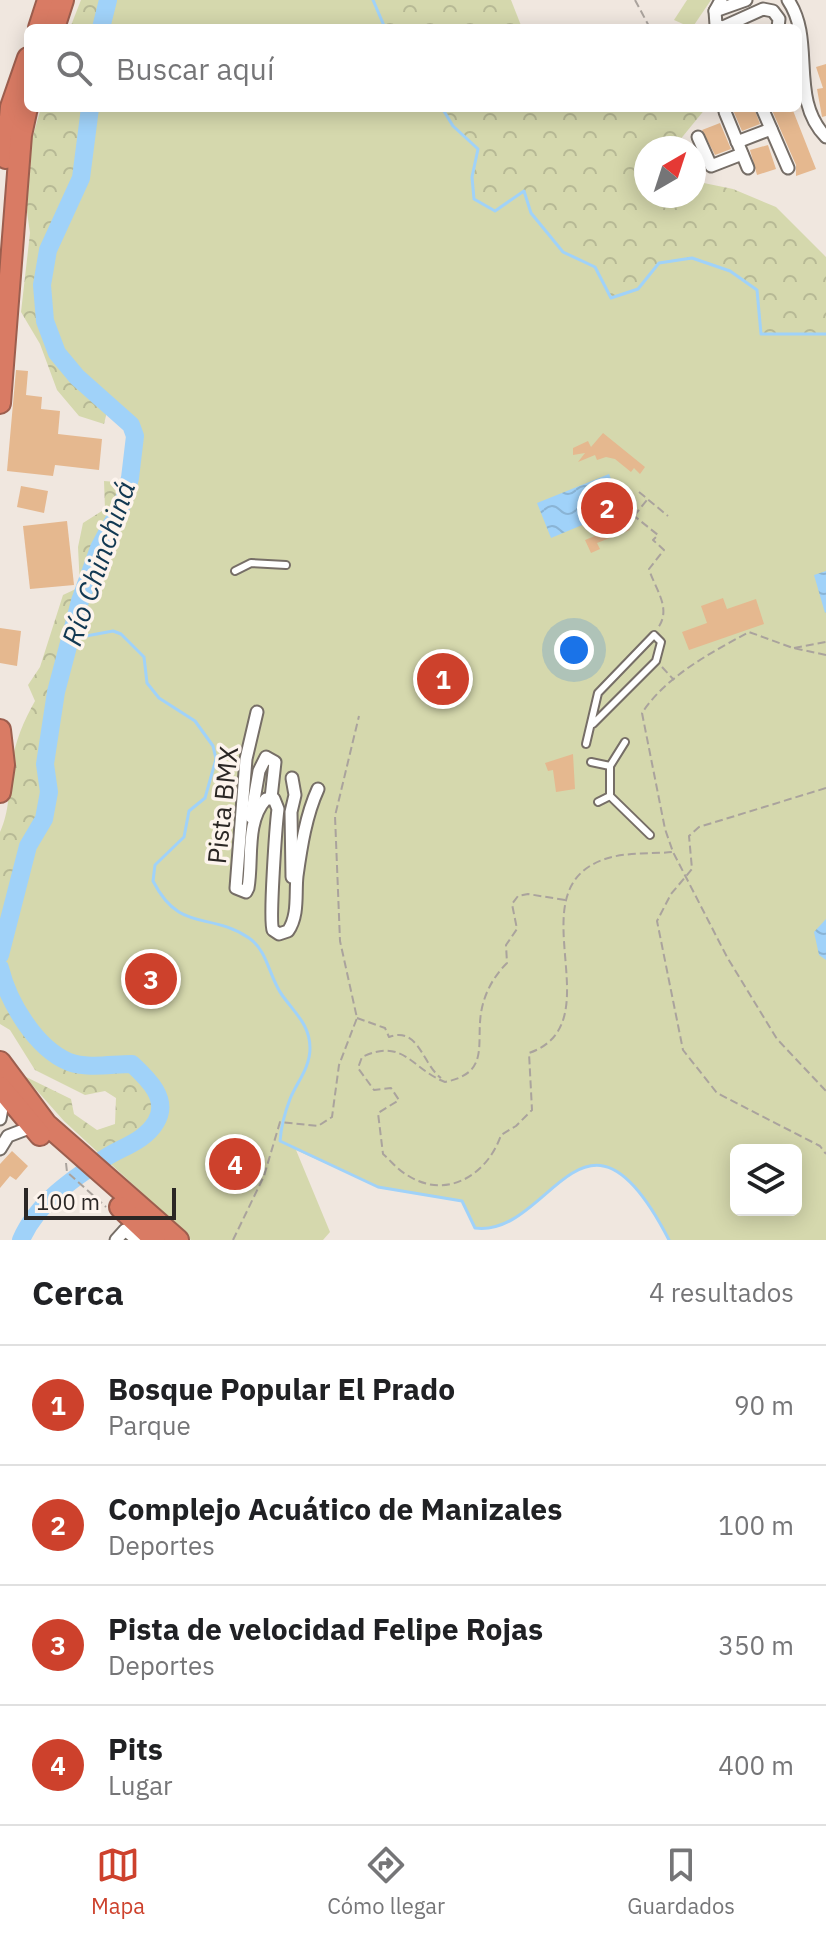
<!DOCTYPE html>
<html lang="es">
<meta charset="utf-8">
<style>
:root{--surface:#fff;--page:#f6f6f6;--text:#202124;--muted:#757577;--line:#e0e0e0;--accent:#cd412c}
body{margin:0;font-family:"IBM Plex Sans",sans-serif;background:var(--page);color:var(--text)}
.controls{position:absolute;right:24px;bottom:24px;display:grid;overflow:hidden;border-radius:12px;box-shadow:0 4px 20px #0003}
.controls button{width:72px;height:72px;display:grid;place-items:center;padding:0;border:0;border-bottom:2px solid var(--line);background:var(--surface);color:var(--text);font:40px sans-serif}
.compass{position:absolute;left:634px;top:136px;width:72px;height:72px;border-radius:50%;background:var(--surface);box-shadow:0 4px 20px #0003;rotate:39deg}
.scale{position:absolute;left:24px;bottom:20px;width:152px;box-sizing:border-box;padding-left:8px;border:4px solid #2b2725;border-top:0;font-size:22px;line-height:28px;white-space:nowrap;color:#2b2725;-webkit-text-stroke:6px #fdf4ed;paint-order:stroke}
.you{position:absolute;left:574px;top:650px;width:28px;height:28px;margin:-20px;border:6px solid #fff;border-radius:50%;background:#1a73e8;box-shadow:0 0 0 12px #1a73e833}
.badge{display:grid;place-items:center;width:52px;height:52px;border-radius:50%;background:var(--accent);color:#fff;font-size:26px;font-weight:700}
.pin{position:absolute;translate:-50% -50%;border:4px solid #fff;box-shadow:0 2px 8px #0006}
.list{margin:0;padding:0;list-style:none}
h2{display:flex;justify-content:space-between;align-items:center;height:104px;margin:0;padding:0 32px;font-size:34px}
h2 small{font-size:26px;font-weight:400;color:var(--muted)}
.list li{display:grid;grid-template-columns:52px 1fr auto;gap:24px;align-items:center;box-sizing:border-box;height:120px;padding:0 32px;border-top:2px solid var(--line)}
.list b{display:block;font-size:30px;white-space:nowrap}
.list p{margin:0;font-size:26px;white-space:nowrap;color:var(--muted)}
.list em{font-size:26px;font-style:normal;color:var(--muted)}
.icon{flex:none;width:44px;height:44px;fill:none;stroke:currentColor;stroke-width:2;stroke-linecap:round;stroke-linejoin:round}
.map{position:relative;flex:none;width:826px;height:1240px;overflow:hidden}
.search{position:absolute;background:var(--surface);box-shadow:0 4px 20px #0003;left:24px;right:24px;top:24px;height:88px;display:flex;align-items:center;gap:20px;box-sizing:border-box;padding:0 28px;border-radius:12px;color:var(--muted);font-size:30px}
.sheet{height:584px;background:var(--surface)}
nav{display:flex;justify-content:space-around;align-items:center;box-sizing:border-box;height:112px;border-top:2px solid var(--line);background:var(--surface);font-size:22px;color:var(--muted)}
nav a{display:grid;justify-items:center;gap:4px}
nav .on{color:var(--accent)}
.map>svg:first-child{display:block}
</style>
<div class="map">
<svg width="826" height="1240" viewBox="0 0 826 1240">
<defs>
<pattern id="forest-crowns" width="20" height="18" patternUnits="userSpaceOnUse" patternTransform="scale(2)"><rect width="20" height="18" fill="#d5d8ad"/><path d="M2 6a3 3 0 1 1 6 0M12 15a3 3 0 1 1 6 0" fill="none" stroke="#b7b995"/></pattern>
<pattern id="water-waves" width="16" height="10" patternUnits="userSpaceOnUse" patternTransform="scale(2)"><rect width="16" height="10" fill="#a0d2f9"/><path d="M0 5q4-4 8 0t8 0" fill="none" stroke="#8ab4d5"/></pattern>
</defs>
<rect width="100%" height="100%" fill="#f0e7df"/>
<!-- forest -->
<g fill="url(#forest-crowns)" fill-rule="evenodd">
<path d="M81 0H175L163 28H70Z"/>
<path d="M304 0H511L522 28H328Z"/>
<path d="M41 108H135L115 379 104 424 79 416 57 390 40 344 21 312 30 233 26 205 32 139Z"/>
<path d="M384 108H706L679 141V148H646V196H694V181L733 189 776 207 826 257V555L799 1147 826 1240H669C584 1074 552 1238 475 1228L462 1201 378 1187 132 1064 157 1091 193 1107 165 1214 64 1121 24 1076 71 1099 74 1114 97 1130 115 1124 116 1098 105 1091 85 1095 35 1070 10 1030 0 1024V832C10 810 8 792 11 769 14 744 23 722 35 701L28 685 40 667 63 595 80 587 78 547 83 523 105 509 104 481 180 487ZM736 1150H796V1210H736Z"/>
</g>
<!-- park -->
<g fill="#d5d8ad" fill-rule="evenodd">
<path d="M108 0H373L385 28H101Z"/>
<path d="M687 0H711L692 28 674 20Z"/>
<path d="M90 108H442L453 126 478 149 472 177 474 199 495 210 524 191 531 213 562 252 595 267 611 298 638 289 659 263 692 258 730 271 757 290 761 334H826V1240H669C584 1074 552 1238 475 1228L462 1201 378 1187 296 1150 330 1232 323 1240H191L106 1157 133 1143 157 1121V1091L132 1064C81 1064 59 1067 27 1023 0 975 0 952 13 899 18 882 21 863 28 846 32 835 42 826 45 814 49 795 44 779 46 760 52 693 71 611 98 549 101 542 107 536 111 529 127 501 142 456 131 425L77 377 57 353 45 321 42 285 48 250 81 178ZM736 1150H796V1210H736Z"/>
</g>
<!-- water -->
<g fill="url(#water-waves)">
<path d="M609 474 623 508 551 538 537 503Z"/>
<path d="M826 571V612L825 613 814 575Z"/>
<path d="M826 919V960L819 955 814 932Z"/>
</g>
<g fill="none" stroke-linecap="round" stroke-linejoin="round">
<!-- stream -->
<g stroke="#a0d2f9" stroke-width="3">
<path d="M373 0 385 28"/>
<path d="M442 108 453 126 478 149 472 177 474 199 495 211 524 191 531 213 563 252 595 267 611 298 638 289 659 263 692 258 730 271 757 290 761 334H826"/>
<path d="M70 639 113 631 121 634 144 657 147 683 159 698 195 721 213 746 216 759 205 798 189 811 184 837 155 865 153 881C180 934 210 911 249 938 268 951 269 977 282 995 295 1013 310 1025 310 1048 310 1068 297 1082 290 1099 285 1112 281 1128 280 1141L378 1187 462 1201 475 1228C551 1238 584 1074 669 1240"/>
</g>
<!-- river -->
<g stroke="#a0d2f9" stroke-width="18">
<path d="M101 28 108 0"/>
<path d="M0 955 28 846 44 819 49 792 45 764 56 692 80 601 99 548 123 503 130 478 135 436 131 425 77 377 57 353 45 321 42 285 48 250 81 178 90 108"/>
<path d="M0 968C8 1001 35 1048 69 1062 88 1069 112 1064 132 1064 147 1078 170 1099 156 1122 145 1141 122 1147 105 1158 72 1179 37 1203 21 1240"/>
</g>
</g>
<!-- building -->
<g fill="#e5b88f">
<path d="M826 64V116L822 117 817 89 823 88 816 67Z"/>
<path d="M732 108H754L760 124 742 131Z"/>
<path d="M771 108H792L816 169 796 176V165Z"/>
<path d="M720 123 731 149 715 155 702 130Z"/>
<path d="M768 145 776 169 757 175 750 150Z"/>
<path d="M16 370 28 371 26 395 42 397 41 409 60 411 58 434 102 439 99 470 55 465 53 476 7 471Z"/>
<path d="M603 433 645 467 640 474 634 468 631 472 615 459 606 457 597 460 595 455 578 462 585 453 573 455V448L588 441 591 447Z"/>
<path d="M21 486 48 491 44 513 17 507Z"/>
<path d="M67 521 74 585 30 589 23 526Z"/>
<path d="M627 523 630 530 597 543 600 549 591 553 585 540Z"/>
<path d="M723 598 727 609 756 599 764 624 689 650 682 632 707 623 701 606Z"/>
<path d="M0 628 21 631 17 666 0 663Z"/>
<path d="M573 754 575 789 556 792 553 770 548 771 545 763Z"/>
<path d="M222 1148 231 1159 254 1162 253 1179 214 1166Z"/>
<path d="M12 1151 28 1166 16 1180 10 1176 0 1188V1164Z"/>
</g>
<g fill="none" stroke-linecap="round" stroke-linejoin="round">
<defs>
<g id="lane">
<path d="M235 571 251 563 286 565"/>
<path d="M586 744 598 693 654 635 661 642 656 661 593 724"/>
<path d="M591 762 610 766"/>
<path d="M610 796 650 835"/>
<path d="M598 802 610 796V766L625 742"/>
</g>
<g id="street">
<path d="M721 0 715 11 716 25 723 27 763 9 773 11 779 19 778 28"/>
<path d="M788 0C816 41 788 98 826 137"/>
<path d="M715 11 746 0"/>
<path d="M762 108 788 168"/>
<path d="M725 112 748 168"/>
<path d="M698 137 711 166 742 154"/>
<path d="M737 142 771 129"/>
<path d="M257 712 246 759 236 888 246 892 248 888C253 860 245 822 266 799H274L278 809C276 825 269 922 273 930L279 934 288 931C299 915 295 894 297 876 301 847 306 815 318 789"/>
<path d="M292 778 295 795 291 812 292 877"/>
<path d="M251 817 259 771 266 757 275 762 271 798"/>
<path d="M0 1119 3 1103 0 1092"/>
<path d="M0 1149 8 1136 29 1128 33 1130"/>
<path d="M116 1240 125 1230 137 1240"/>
</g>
<g id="highway">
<path d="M39 28 48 0"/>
<path d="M54 28 63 0"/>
<path d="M6 158 11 107 28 58"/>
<path d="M0 403 21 135 28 103"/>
<path d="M0 730 4 765 0 792"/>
<path d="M0 1062 46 1124 178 1240"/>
<path d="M0 1087 40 1135"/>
<path d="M120 1207 155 1240"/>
</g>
</defs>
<!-- lane casing -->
<use href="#lane" stroke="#766e67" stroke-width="10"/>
<!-- street casing -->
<use href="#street" stroke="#766e67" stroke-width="15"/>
<!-- highway casing -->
<use href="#highway" stroke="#9c5e4e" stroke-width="24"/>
<!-- path -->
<g stroke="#aaa39d" stroke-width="2" stroke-dasharray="8 4" stroke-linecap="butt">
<path d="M635 0 650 28"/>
<path d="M639 492 668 516"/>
<path d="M628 503 633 515 658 535 653 540 664 550 649 569C655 589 672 608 658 628"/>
<path d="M634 516 647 500"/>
<path d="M794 648 826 642"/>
<path d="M826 655 793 648 749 632C712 652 666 676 642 713L665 829 673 852 727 957 777 1039 826 1091"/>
<path d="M662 667 674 680"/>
<path d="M826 788 699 827 689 836 692 869 671 894 657 921 683 1050 717 1093 820 1146 826 1154"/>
<path d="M565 900 528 894 518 896 512 904 517 929 506 945 507 963C493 977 484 994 481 1013 476 1045 490 1073 445 1082 411 1069 404 1037 362 1057L358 1068 374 1090 391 1088 399 1100 378 1113 383 1154C391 1161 398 1170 407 1175 447 1201 488 1174 501 1135L516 1126 532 1110 529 1053C616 1023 513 890 605 859 625 852 652 854 673 852"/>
<path d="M357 1018 385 1028 389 1037C419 1026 422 1064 441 1078"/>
<path d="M66 1163 67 1172 106 1207"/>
<path d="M233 1240 264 1176 280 1122 318 1126 332 1117 339 1065 357 1018 340 941 335 816 359 716"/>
</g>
<!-- lane -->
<use href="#lane" stroke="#fff" stroke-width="6"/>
<!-- street -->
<use href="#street" stroke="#fff" stroke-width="11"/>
<!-- highway -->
<use href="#highway" stroke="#d97b64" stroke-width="20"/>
</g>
<g text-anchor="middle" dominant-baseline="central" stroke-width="7" stroke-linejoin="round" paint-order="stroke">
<!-- street labels -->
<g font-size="26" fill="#2b2725" stroke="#fdf4ed">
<text transform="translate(222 805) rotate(-84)">Pista BMX</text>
</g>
<!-- water labels -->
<g font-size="28" font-style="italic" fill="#113852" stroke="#fdf4ed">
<text transform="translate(98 563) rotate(-71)">Río Chinchiná</text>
</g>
</g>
</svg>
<div class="controls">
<button><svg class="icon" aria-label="layers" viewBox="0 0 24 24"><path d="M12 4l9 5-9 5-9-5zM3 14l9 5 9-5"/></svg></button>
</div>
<svg class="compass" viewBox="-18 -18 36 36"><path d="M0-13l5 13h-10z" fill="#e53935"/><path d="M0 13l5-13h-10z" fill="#757577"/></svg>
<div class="scale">100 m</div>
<div class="you"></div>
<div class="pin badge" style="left:443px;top:679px">1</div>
<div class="pin badge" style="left:607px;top:508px">2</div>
<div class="pin badge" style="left:151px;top:979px">3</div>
<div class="pin badge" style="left:235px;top:1164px">4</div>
<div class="search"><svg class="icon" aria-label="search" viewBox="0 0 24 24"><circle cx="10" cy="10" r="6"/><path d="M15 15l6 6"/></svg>Buscar aquí</div>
</div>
<section class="sheet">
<h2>Cerca<small>4 resultados</small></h2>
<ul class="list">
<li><span class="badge">1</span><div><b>Bosque Popular El Prado</b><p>Parque</p></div><em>90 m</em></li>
<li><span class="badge">2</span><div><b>Complejo Acuático de Manizales</b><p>Deportes</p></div><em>100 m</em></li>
<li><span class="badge">3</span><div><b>Pista de velocidad Felipe Rojas</b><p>Deportes</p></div><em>350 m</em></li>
<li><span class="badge">4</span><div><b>Pits</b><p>Lugar</p></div><em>400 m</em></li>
</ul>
</section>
<nav>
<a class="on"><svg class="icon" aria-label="map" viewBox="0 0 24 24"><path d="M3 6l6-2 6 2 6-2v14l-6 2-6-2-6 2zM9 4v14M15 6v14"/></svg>Mapa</a>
<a><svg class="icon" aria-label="directions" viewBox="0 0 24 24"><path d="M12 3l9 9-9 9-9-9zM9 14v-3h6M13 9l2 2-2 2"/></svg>Cómo llegar</a>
<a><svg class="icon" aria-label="saved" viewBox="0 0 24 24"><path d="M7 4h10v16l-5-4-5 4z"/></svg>Guardados</a>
</nav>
